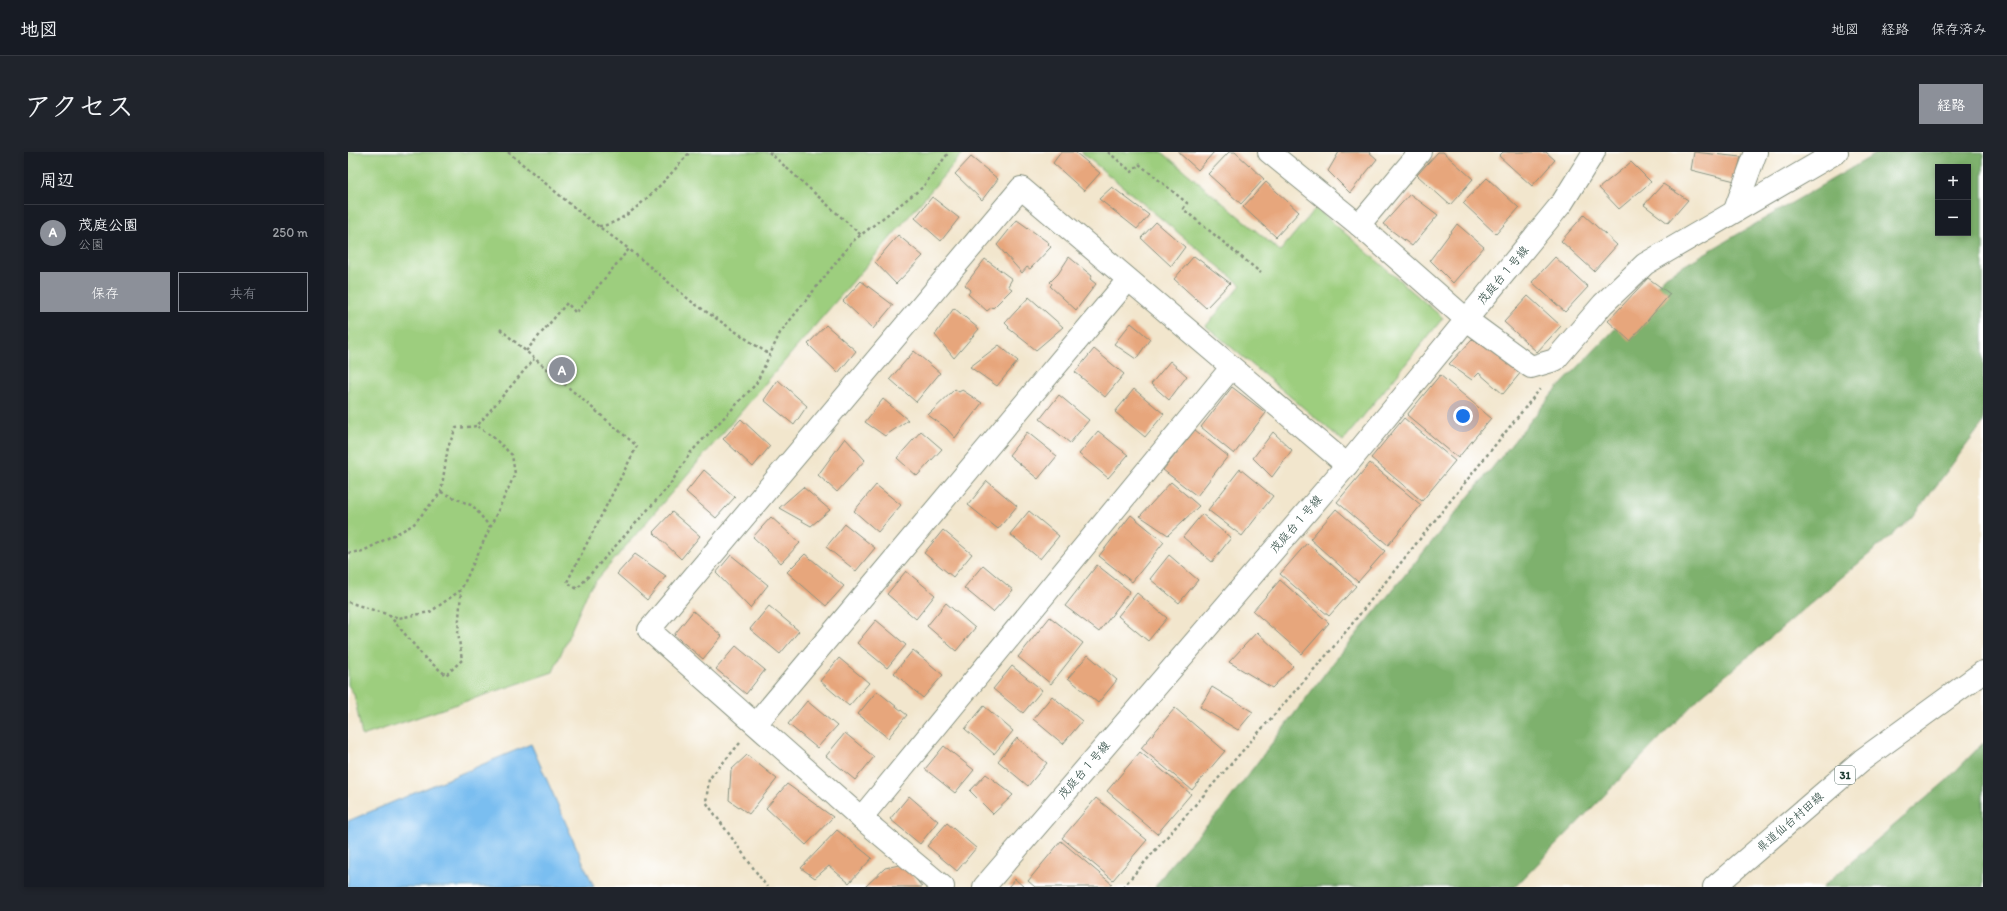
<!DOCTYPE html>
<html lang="ja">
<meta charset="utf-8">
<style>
:root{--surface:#171b24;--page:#20242c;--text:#f1f3f6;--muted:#9ea1a6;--line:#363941;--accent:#8c9099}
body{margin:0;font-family:Itim,"Klee One",sans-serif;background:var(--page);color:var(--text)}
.controls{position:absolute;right:12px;top:12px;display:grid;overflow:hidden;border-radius:0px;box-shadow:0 2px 6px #0003}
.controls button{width:36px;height:36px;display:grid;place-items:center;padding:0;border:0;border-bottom:1px solid var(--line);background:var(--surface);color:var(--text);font:20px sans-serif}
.you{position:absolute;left:1115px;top:264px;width:14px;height:14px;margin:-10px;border:3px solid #fff;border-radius:50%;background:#1a73e8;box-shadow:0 0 0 6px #1a73e833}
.badge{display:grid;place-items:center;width:26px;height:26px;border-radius:50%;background:var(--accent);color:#fff;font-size:13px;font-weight:700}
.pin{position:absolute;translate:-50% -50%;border:2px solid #fff;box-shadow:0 1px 4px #0006}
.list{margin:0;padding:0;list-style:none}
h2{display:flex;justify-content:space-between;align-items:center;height:52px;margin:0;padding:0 16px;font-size:17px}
h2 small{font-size:13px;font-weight:400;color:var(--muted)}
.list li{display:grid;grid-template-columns:26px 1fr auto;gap:12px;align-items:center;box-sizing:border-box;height:56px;padding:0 16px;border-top:1px solid var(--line)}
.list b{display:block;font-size:15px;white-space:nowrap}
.list p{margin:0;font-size:13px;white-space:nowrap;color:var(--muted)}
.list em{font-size:13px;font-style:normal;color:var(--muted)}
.actions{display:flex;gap:8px;padding:12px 16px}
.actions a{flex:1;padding:9px 0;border:1px solid var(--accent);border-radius:0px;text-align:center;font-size:14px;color:var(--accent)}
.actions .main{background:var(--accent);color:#fff}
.map{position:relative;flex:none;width:1635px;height:735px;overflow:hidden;border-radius:0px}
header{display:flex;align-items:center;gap:24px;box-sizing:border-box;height:56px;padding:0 20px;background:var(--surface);border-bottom:1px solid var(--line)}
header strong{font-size:19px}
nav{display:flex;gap:22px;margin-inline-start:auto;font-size:14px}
.intro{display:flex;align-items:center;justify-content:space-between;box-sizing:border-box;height:96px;padding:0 24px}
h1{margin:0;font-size:28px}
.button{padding:10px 18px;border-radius:0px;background:var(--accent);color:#fff;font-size:14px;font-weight:700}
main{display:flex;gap:24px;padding:0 24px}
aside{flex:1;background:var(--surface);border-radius:0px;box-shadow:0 2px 6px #0003}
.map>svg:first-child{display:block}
</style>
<header>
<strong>地図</strong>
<nav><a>地図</a><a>経路</a><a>保存済み</a></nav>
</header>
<div class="intro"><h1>アクセス</h1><a class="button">経路</a></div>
<main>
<aside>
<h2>周辺<small></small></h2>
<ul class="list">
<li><span class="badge">A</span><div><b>茂庭公園</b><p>公園</p></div><em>250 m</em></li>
</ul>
<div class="actions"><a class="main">保存</a><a>共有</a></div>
</aside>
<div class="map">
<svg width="1635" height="735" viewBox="0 0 1635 735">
<rect width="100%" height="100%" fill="#fff"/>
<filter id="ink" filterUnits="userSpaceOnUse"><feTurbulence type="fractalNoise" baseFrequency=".025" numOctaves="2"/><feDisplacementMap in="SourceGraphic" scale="8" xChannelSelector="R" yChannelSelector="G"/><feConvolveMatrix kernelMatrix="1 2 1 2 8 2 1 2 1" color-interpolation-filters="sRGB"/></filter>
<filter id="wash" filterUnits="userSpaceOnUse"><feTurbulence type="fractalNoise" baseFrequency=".012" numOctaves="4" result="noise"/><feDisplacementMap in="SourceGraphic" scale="16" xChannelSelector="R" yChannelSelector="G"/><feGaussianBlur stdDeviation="0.9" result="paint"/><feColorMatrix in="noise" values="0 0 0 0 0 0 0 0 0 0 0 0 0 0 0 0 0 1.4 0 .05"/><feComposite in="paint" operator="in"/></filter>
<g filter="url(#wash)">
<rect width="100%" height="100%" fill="#f2e6cd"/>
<!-- green -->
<g fill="#9dce7e" stroke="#5e8659">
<path d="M0 0H616L241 437 205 520 14 584 6 542 0 533Z"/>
<path d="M733 0H814L932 99 968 56 1095 166 995 289 858 174 893 133Z"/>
</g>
<!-- forest -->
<g fill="#7eb16d" stroke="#4e7750" fill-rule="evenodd">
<path d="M1531 0H1635V271L1564 366 1352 545 1167 735H807L824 711 874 657 981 516 1206 240 1318 124ZM1590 15H1620V81H1590Z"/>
<path d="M1635 591V735H1474L1598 629Z"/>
</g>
<!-- water -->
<path fill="#7abef0" stroke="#4c7e92" d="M183 592 246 735H0V669Z"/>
<g id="blocks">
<!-- building -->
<g fill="#e7a67b">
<path d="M713 0H727L752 21 736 39 705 11Z"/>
<path d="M830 0H866L850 18Z"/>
<path d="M881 0H887L916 27 893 52 860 22Z"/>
<path d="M991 0H1021L1029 7 1002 41 980 19Z"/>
<path d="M1090 0H1095L1125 27 1102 53 1069 23Z"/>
<path d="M1155 0H1198L1207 8 1184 34 1151 4Z"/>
<path d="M1346 0 1393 5 1387 29 1343 18Z"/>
<path d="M623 5 650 27 634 48 607 22Z"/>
<path d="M1283 10 1303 30 1271 57 1251 36Z"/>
<path d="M1139 26 1171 56 1148 82 1115 51Z"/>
<path d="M918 30 951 60 928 85 895 55Z"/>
<path d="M1315 32 1340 48 1320 71 1296 53Z"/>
<path d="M764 35 801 63 789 77 751 47Z"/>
<path d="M1062 42 1090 63 1064 94 1035 72Z"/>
<path d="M584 45 611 66 593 89 567 66Z"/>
<path d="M1236 63 1269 93 1246 119 1213 89Z"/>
<path d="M669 68 701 91 700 92 703 95 682 117 679 115 674 121 649 93Z"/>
<path d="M808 70 837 95 823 114 793 86Z"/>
<path d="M1109 72 1136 95 1105 131 1082 108Z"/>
<path d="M550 83 575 104 548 132 527 110Z"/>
<path d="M846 104 882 131 858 156 826 127Z"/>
<path d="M721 105 744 124 742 127 748 132 728 158 702 134 704 132 702 130 710 122Z"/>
<path d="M1207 105 1240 135 1217 160 1184 130Z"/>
<path d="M637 107 664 127 660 134 664 137 645 156 644 155 639 159 620 142 623 138 617 133Z"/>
<path d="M1300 126 1322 142 1282 189 1260 169Z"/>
<path d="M513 129 545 153 525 177 495 149Z"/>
<path d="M1180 144 1213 174 1189 200 1156 170Z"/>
<path d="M681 145 715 175 688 198 660 176 661 175 657 171Z"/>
<path d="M606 156 631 177 606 206 587 183Z"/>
<path d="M783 171 802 187 788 207 766 192Z"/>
<path d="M478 173 508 199 490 221 460 192Z"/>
<path d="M1125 187 1174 219 1155 242 1131 221 1124 228 1101 212Z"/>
<path d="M651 193 670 209 649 234 622 215Z"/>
<path d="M746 197 776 222 757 245 727 220Z"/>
<path d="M566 199 592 221 568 250 542 227Z"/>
<path d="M822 209 839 224 821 248 803 232Z"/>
<path d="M1092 223 1143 266 1110 306 1059 263Z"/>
<path d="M430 228 459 254 446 273 416 248Z"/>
<path d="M884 235 918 261 886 302 853 275Z"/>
<path d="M607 237 611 240 614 238 634 251 607 286 598 276 580 263Z"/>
<path d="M786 237 816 262 797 285 767 260Z"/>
<path d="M711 243 741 268 722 291 692 267Z"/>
<path d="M535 247 560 268 537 284 517 270Z"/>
<path d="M1056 266 1107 309 1074 349 1023 306Z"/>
<path d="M393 267 422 294 405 315 375 287Z"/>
<path d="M847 278 880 304 849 344 815 318Z"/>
<path d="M573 279 594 297 569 324 549 306Z"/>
<path d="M750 279 780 303 760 326 731 302Z"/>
<path d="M679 280 709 304 690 327 661 303Z"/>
<path d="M925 280 944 298 924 325 905 306Z"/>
<path d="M497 286 517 308 489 340 470 323Z"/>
<path d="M1022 311 1073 353 1040 393 989 350Z"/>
<path d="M892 317 925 344 894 384 860 358Z"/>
<path d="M356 318 387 345 368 366 338 340Z"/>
<path d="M639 329 669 354 650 377 620 353Z"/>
<path d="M823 330 851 354 820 383 792 364Z"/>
<path d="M528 333 553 353 530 380 506 359Z"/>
<path d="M455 335 482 358 463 374 431 356Z"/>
<path d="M988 357 1037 399 1010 430 962 387Z"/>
<path d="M681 359 711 384 692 407 662 382Z"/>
<path d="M324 360 352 384 333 407 305 380Z"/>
<path d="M854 362 883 386 864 410 835 385Z"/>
<path d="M783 363 816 390 784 430 751 404Z"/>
<path d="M423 365 452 391 433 411 405 385Z"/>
<path d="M497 372 527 396 508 419 478 395Z"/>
<path d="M595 378 624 402 605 425 576 401Z"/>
<path d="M959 391 1008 434 981 464 932 422Z"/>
<path d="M287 402 318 424 299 448 269 422Z"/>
<path d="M457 402 496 434 478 454 439 420Z"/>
<path d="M383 403 420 433 402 456 368 421Z"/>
<path d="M821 403 850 428 831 451 802 427Z"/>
<path d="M635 413 665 438 645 460 616 436Z"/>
<path d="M749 413 782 439 751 480 717 454Z"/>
<path d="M558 419 587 443 568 467 539 442Z"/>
<path d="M932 428 981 471 954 502 905 459Z"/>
<path d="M789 441 819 466 800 489 770 464Z"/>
<path d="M598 451 627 476 608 499 579 474Z"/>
<path d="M421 454 451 479 432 502 402 477Z"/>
<path d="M345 459 374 484 355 507 326 483Z"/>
<path d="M702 465 735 491 703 532 670 505Z"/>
<path d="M528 468 558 493 539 516 509 491Z"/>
<path d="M909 480 945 514 924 536 881 510Z"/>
<path d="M388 494 417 518 398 542 368 517Z"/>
<path d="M565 498 595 523 575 546 546 521Z"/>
<path d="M740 503 769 528 750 551 720 526Z"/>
<path d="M491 506 521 531 501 554 472 529Z"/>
<path d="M664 514 694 538 675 561 645 537Z"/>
<path d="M864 535 905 560 890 578 852 555Z"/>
<path d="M529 539 559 563 540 586 510 562Z"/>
<path d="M704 544 734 569 715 592 685 567Z"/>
<path d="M459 549 489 574 469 596 440 572Z"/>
<path d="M636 554 665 579 646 602 617 577Z"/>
<path d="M827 556 877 599 844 638 793 596Z"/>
<path d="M497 581 526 605 507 628 478 604Z"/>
<path d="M669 586 699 611 680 634 650 609Z"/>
<path d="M596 594 626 618 607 641 577 617Z"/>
<path d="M792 600 843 642 809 682 759 639Z"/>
<path d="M399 603 429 627 401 662 381 648 383 618Z"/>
<path d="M638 622 665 643 645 662 622 639Z"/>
<path d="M439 632 485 665 458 693 418 656Z"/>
<path d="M561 644 590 669 572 692 542 667Z"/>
<path d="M748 646 799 688 765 728 714 686Z"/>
<path d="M599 671 628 696 609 719 579 694Z"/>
<path d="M489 678 524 706 501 731 481 714 467 726 453 716Z"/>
<path d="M713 689 764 732 761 735H687L680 729Z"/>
<path d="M556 712 574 735H517L537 716Z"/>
<path d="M667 727 676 735H660Z"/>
</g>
</g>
</g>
<g filter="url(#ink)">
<use href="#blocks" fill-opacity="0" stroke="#889280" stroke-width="1"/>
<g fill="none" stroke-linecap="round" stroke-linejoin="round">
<defs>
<g id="minor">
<path d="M921 0 1011 73 1119 168 1183 215 1207 208 1255 152 1297 112 1489 0"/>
<path d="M1387 58 1408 0"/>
<path d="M1011 73 1072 0"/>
<path d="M408 572 780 128"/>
<path d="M513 666 883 216"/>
<path d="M595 735 513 666 301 478 673 36 999 313"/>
<path d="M636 735 999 313 1214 51 1246 0"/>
</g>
<path id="major" d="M1366 735 1514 608 1635 520"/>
</defs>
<!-- minor casing -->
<use href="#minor" stroke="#889280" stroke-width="24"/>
<!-- major casing -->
<use href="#major" stroke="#889280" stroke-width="24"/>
<!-- path -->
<g stroke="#889280" stroke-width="2.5" stroke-dasharray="3 3" stroke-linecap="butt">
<path d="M160 0 234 62 281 97"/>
<path d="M421 0 513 83"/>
<path d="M760 0 784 20 791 12 839 51 835 57 913 121"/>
<path d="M251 74C279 74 324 21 342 0"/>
<path d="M152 177 289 294 219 430 229 437 321 334 343 300 408 232 432 181 505 89 575 35 601 0"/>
<path d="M178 199 219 151 228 161 281 97 344 150 422 203"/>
<path d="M93 340 125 354 142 375"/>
<path d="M0 401 15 399 65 373 93 340 100 295 108 276 129 274"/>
<path d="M0 450 51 466 82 460 113 438 167 322 164 303 146 286 129 274 186 207"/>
<path d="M41 463 77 506 98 523 114 508 110 481 113 439"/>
<path d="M392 591 361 627 358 650 419 735"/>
<path d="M775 735 983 498 1192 237"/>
</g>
<!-- minor -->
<use href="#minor" stroke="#fff" stroke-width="22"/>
<!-- major -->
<use href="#major" stroke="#fff" stroke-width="22"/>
</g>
</g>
<g text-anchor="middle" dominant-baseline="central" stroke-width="4" stroke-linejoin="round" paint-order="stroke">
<!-- shield labels -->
<rect fill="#fff" stroke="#627771" stroke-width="1" x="1487" y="614" width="20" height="18" rx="3"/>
<g font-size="11" font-weight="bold" fill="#1f3d34">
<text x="1497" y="623">31</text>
</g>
<!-- street labels -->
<g font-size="12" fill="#1f3d34" stroke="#fff">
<text transform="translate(1155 123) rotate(-50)">茂庭台１号線</text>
<text transform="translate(948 372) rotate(-49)">茂庭台１号線</text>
<text transform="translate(736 618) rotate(-49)">茂庭台１号線</text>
<text transform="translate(1442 670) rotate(-41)">県道仙台村田線</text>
</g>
</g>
</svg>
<div class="controls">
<button>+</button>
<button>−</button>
</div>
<div class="you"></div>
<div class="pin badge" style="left:214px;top:218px">A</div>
</div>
</main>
